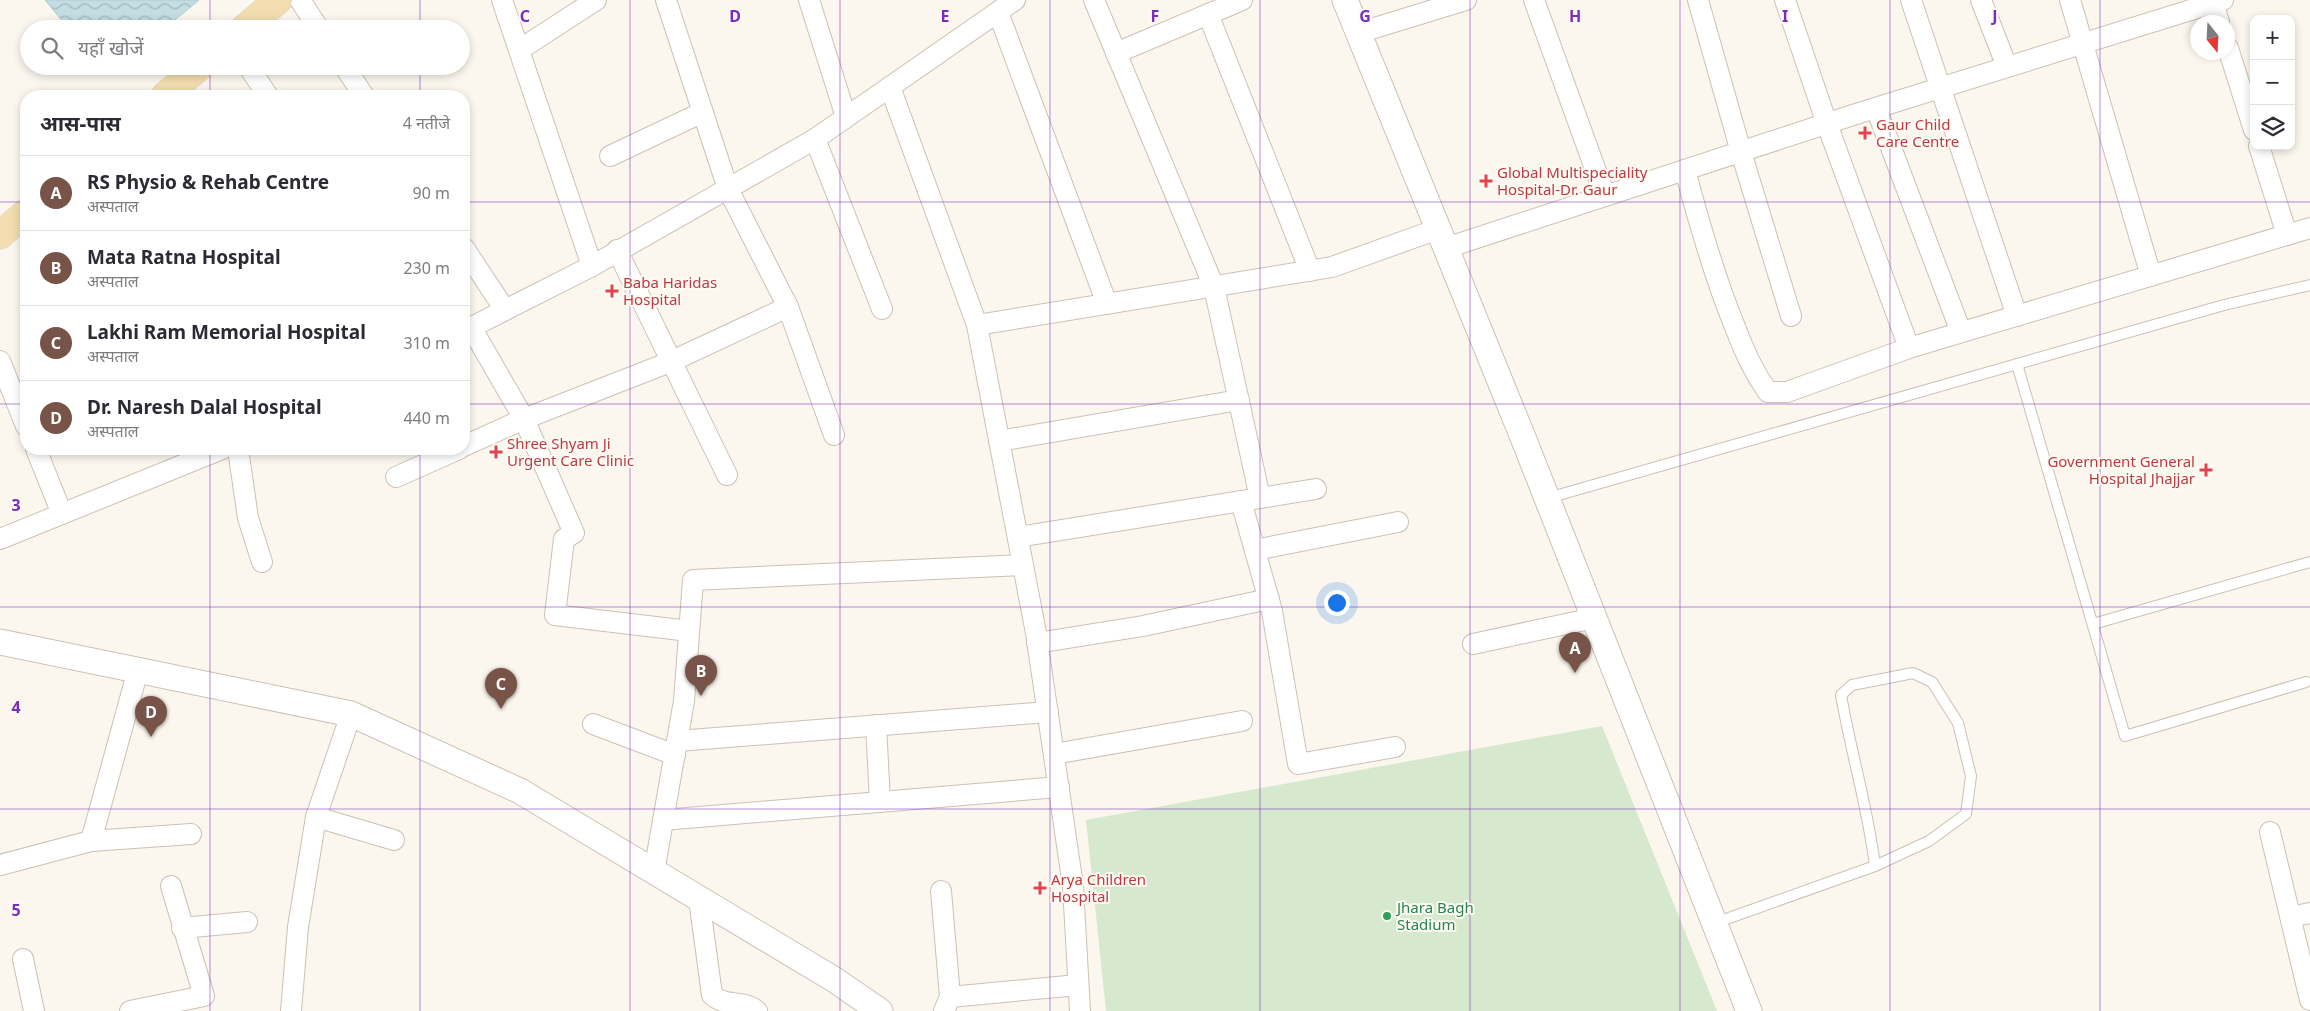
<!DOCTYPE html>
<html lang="hi">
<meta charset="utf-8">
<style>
:root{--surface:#fff;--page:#f2f2f3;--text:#2b2b33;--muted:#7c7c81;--line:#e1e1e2;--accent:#785348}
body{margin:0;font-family:"Noto Sans","Noto Sans Devanagari",sans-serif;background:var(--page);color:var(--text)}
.controls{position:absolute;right:15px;top:15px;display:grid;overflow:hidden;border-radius:10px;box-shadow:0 2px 8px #0003}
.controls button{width:45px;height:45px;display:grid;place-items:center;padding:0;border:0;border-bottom:1px solid var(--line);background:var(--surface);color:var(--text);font:25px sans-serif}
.compass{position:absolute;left:2190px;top:15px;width:45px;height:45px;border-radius:50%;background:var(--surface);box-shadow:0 2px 8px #0003;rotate:162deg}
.you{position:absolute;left:1336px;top:602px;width:18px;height:18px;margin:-12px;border:4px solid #fff;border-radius:50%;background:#1a73e8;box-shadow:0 0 0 8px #1a73e833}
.badge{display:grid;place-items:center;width:32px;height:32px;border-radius:50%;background:var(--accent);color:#fff;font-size:16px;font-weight:700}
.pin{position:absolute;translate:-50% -41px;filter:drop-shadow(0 1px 2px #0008)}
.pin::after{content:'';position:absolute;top:26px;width:18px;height:15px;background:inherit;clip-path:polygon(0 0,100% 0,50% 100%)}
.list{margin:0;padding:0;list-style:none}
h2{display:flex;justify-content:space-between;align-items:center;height:65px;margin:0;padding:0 20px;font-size:21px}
h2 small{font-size:16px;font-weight:400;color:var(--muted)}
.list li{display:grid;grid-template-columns:32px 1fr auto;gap:15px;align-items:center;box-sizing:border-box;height:75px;padding:0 20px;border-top:1px solid var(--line)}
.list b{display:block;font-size:19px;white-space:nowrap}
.list p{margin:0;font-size:16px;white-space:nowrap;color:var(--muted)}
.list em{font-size:16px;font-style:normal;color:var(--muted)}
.icon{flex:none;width:28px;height:28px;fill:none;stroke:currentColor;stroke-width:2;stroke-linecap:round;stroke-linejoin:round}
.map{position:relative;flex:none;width:2310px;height:1011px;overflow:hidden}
.search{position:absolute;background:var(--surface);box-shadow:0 2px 8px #0003;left:20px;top:20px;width:450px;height:55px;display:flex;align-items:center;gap:12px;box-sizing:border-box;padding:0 18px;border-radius:28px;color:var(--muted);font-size:19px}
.panel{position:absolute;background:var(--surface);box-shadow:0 2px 8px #0003;left:20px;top:90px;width:450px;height:365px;border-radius:20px}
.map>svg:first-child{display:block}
</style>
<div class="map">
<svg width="2310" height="1011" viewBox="0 0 2310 1011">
<defs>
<pattern id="water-waves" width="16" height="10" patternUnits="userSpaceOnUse" patternTransform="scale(1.25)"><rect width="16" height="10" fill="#c4dde3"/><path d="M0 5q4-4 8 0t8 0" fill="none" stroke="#a4b7bb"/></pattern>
</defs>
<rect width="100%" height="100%" fill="#fbf7ee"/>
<!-- pitch -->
<path fill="#d6e8cd" d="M1602 726 1717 1011H1106L1086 820Z"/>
<!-- water -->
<path fill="url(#water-waves)" stroke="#abcbd4" d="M45 0H199L164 29H69Z"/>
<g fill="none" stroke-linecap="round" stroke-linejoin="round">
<defs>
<g id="service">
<path d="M2017 364 2125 736 2306 682"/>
<path d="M1548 498 2224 305 2310 285"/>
<path d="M2093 624 2310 562"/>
<path d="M1715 923 1875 866 1929 841 1966 814 1971 776 1958 723 1932 682 1913 673 1852 685 1841 695C1851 753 1868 808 1875 866"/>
</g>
<g id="minor">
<path d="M300 0 319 29"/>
<path d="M502 0 592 266"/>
<path d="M666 0 728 189 788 307 834 435"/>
<path d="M809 0 846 117"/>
<path d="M1094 0 1214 287 1260 498"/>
<path d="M1534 0 1605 196"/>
<path d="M1698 0 1741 152 1791 316"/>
<path d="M1785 0 1827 124 1909 348"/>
<path d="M1911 0 2017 316"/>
<path d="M1981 0 2007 67"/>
<path d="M2070 0 2151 276"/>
<path d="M2212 0 2219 22"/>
<path d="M998 12 1107 304"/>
<path d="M1208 14 1310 271"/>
<path d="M1358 33 1466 0"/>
<path d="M2228 48 2254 130"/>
<path d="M519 50 596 0"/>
<path d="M1116 53 1242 0"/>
<path d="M248 66 268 96"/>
<path d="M344 66 364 96"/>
<path d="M890 87 977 325 1036 633 1073 886 1080 1011"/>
<path d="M1876 108 1961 332"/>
<path d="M815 139 882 309"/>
<path d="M2259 146 2287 235"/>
<path d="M610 156 703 112"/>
<path d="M1685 170C1699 223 1714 276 1735 327 1745 352 1752 370 1768 392H1787L1909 348 2310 228"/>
<path d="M464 248 505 310"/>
<path d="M1446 248 1856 114 2223 0"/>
<path d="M617 250 727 475"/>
<path d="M977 325 1332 267 1438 229"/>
<path d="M471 327 524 419 574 533 564 539 555 615 689 631"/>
<path d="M464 331 592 266 815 139 1015 0"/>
<path d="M0 361 26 426"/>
<path d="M999 441 1239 400"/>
<path d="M464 446 524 419 670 362 788 307"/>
<path d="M36 449 62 514"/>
<path d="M238 449 248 518 262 562"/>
<path d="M396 477 459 449"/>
<path d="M1241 501 1272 611 1298 764 1395 747"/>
<path d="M1018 537 1316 489"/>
<path d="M0 539 222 449"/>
<path d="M1255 550 1398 522"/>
<path d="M1037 643 1143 626 1269 599"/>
<path d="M1473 644 1594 618"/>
<path d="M593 724 675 755"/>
<path d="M876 725 880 802"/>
<path d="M677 741 1048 712"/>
<path d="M1054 754 1242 721"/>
<path d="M316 817 394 840"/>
<path d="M663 820 1059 787"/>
<path d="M2270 832 2310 1000"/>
<path d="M91 841 138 670"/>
<path d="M0 865 91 841 191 834"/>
<path d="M654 872 684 701 693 580 1023 565"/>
<path d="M941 891 950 997 944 1011"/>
<path d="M699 899 712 995C727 1008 743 999 757 1011"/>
<path d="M2291 917 2310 913"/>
<path d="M182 928 247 922"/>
<path d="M23 959 34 1011"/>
<path d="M950 997 1078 985"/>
<path d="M130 1011 204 996 171 886"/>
<path d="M291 1011 298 927 316 817 351 714"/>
</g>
<g id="tertiary">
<path d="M1345 0 1524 440 1749 1011"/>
<path d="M0 642 351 714 520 791 835 980 880 1011"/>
</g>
<g id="primary">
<path d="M244 29 278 0"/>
<path d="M165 96 200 66"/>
<path d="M0 235 26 213"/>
</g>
</defs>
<!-- service casing -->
<use href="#service" stroke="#cdc0b4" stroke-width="12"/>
<!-- minor casing -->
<use href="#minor" stroke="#cdc0b4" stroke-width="22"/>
<!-- tertiary casing -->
<use href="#tertiary" stroke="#cdc0b4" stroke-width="27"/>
<!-- primary casing -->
<use href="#primary" stroke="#d8d3cf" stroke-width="29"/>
<!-- service -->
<use href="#service" stroke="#fff" stroke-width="10"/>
<!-- minor -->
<use href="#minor" stroke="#fff" stroke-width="20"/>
<!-- tertiary -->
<use href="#tertiary" stroke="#fff" stroke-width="25"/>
<!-- primary -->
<use href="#primary" stroke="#f1ddaf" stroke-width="28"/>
</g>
<!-- grid -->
<path fill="none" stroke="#7b2cbf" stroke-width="1" stroke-opacity="0.55" d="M210 0V29M420 0V29M630 0V1011M840 0V1011M1050 0V1011M1260 0V1011M1470 0V1011M1680 0V1011M1890 0V1011M2100 0V1011M210 66V96M420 66V96M0 202H26M464 202H2310M0 404H26M464 404H2310M210 449V1011M420 449V1011M0 607H2310M0 809H2310"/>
<!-- markers -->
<g fill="#e0444e" stroke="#fefbf4" stroke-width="2">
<path d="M1862.5 125.5h5v5h5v5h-5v5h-5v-5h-5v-5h5z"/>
<path d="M1483.5 173.5h5v5h5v5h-5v5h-5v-5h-5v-5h5z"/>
<path d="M609.5 283.5h5v5h5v5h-5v5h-5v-5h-5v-5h5z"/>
<path d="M493.5 444.5h5v5h5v5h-5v5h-5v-5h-5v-5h5z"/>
<path d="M2203.5 462.5h5v5h5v5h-5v5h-5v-5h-5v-5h5z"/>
<path d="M1037.5 880.5h5v5h5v5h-5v5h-5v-5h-5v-5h5z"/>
</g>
<circle fill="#2e9e5b" stroke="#fefbf4" stroke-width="2" cx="1387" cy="916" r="5"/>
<g text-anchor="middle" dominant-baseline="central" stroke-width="4" stroke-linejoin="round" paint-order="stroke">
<!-- health labels -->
<g font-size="15" fill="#be3a42" stroke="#fefbf4" text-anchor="start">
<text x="1876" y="124">Gaur Child<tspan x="1876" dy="17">Care Centre</tspan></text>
<text x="1497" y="172">Global Multispeciality<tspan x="1497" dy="17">Hospital-Dr. Gaur</tspan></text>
<text x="623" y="282">Baba Haridas<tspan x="623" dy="17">Hospital</tspan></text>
<text x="507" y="443">Shree Shyam Ji<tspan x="507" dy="17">Urgent Care Clinic</tspan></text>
<text x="2195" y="461" text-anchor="end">Government General<tspan x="2195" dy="17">Hospital Jhajjar</tspan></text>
<text x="1051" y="879">Arya Children<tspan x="1051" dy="17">Hospital</tspan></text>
</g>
<!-- leisure labels -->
<g font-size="15" fill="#27864d" stroke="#fefbf4" text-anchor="start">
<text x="1397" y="907">Jhara Bagh<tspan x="1397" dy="17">Stadium</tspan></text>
</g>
</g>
<g font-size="16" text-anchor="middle" font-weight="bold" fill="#7b2cbf" stroke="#fefbf4" stroke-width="4" stroke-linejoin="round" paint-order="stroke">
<text x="525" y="22">C</text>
<text x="735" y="22">D</text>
<text x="945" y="22">E</text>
<text x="1155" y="22">F</text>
<text x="1365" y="22">G</text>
<text x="1575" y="22">H</text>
<text x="1785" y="22">I</text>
<text x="1995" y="22">J</text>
<text x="16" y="511">3</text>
<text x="16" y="713">4</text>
<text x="16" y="916">5</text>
</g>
</svg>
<div class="controls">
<button>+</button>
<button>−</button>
<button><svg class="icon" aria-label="layers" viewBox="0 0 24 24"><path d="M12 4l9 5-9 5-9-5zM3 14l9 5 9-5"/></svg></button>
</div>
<svg class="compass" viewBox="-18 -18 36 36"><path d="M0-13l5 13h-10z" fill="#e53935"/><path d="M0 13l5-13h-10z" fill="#7c7c81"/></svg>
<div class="you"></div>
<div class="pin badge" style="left:1575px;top:673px">A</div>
<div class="pin badge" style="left:701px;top:696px">B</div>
<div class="pin badge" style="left:501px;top:709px">C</div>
<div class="pin badge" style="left:151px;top:737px">D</div>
<div class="search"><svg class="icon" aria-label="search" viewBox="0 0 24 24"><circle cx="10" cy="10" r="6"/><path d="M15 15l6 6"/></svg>यहाँ खोजें</div>
<section class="panel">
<h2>आस-पास<small>4 नतीजे</small></h2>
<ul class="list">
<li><span class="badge">A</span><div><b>RS Physio &amp; Rehab Centre</b><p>अस्पताल</p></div><em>90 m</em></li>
<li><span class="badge">B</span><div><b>Mata Ratna Hospital</b><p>अस्पताल</p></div><em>230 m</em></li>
<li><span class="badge">C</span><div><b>Lakhi Ram Memorial Hospital</b><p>अस्पताल</p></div><em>310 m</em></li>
<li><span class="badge">D</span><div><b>Dr. Naresh Dalal Hospital</b><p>अस्पताल</p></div><em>440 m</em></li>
</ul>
</section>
</div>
